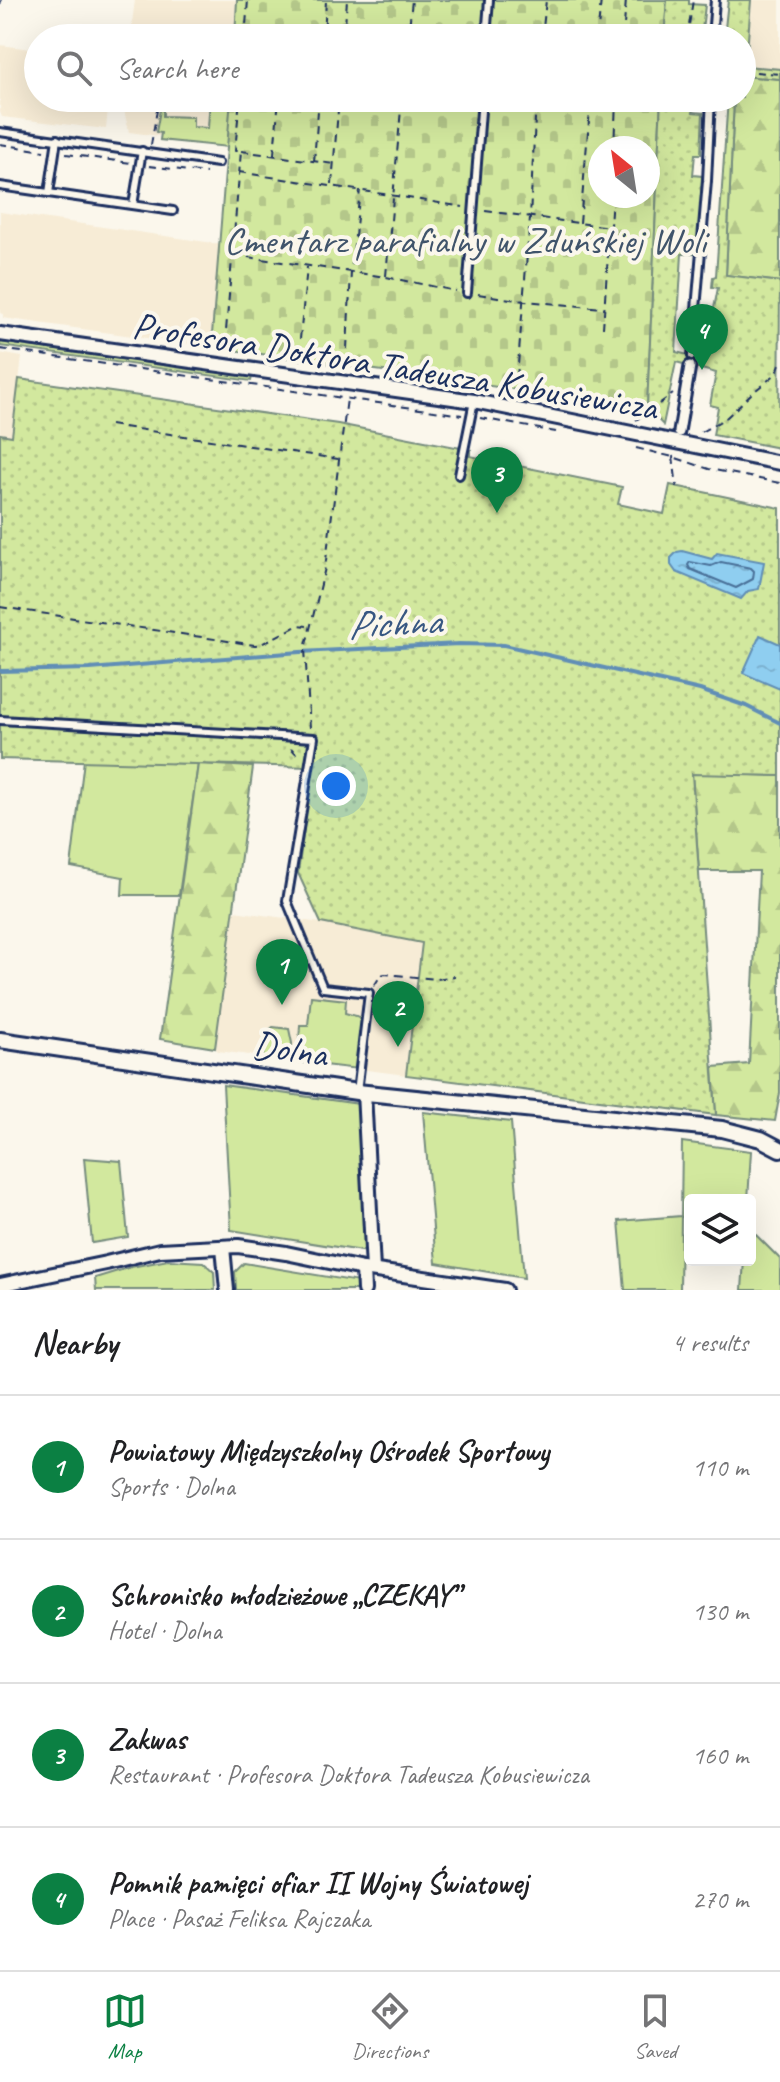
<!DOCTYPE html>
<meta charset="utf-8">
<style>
:root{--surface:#fff;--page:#f2f2f2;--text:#202124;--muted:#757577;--line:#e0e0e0;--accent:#0b8043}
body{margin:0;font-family:Caveat,sans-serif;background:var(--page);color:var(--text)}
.controls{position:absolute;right:24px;bottom:24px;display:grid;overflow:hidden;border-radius:8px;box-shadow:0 8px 32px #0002}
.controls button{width:72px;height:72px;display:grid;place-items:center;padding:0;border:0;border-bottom:2px solid var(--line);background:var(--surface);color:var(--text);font:40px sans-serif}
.compass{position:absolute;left:588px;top:136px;width:72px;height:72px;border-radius:50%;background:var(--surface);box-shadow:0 8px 32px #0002;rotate:330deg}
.you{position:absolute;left:336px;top:786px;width:28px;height:28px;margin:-20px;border:6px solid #fff;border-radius:50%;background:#1a73e8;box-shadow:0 0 0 12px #1a73e833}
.badge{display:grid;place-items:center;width:52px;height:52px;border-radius:50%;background:var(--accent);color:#fff;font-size:26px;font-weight:700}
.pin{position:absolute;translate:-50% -66px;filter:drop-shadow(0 2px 4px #0008)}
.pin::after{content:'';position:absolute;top:42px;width:28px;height:24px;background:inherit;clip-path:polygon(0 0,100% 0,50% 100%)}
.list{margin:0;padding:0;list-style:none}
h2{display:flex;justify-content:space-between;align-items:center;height:104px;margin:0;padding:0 32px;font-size:34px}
h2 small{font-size:26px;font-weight:400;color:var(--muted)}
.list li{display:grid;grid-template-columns:52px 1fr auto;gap:24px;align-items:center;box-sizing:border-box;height:144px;padding:0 32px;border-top:2px solid var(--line)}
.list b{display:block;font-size:30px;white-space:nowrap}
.list p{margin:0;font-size:26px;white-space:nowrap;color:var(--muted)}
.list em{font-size:26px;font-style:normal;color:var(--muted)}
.icon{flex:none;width:44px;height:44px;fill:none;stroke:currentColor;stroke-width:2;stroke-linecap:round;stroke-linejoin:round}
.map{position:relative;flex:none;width:780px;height:1290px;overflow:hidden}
.search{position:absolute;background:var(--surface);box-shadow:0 8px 32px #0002;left:24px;right:24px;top:24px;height:88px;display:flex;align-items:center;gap:20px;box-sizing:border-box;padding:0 28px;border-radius:44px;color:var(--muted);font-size:30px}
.sheet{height:680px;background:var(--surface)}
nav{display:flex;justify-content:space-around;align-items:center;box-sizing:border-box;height:112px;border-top:2px solid var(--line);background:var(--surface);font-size:22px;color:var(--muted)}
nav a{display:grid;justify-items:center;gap:4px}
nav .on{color:var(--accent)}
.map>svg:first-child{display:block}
</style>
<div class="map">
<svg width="780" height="1290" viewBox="0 0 780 1290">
<defs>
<pattern id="forest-firs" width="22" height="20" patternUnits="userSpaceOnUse" patternTransform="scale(2)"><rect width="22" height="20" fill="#d2e89e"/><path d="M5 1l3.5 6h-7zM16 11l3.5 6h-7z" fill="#b4c78a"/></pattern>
<pattern id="cemetery-stones" width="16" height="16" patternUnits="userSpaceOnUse" patternTransform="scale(2)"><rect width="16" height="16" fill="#d2e89e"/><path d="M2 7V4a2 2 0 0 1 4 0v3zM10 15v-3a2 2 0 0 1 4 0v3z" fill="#b4c78a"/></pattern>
<pattern id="park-dots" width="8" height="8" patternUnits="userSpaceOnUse" patternTransform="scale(2)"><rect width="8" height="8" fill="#d2e89e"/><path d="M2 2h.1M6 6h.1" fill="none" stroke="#b4c78a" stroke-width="1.8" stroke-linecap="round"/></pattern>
<pattern id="water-ripples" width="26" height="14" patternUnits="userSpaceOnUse" patternTransform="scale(2)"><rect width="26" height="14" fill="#8fcef0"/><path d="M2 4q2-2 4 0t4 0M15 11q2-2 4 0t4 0" fill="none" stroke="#7bb1d0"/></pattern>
</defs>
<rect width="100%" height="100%" fill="#fbf7ec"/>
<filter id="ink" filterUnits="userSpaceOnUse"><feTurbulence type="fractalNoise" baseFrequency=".0125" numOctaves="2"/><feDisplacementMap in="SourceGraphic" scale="16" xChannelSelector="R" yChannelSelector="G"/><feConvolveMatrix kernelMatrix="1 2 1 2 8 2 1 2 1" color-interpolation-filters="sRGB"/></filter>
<g filter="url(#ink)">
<!-- built -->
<g fill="#f7ecd6">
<path d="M135 0H237L235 38H130Z"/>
<path d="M751 0H780V69L745 66Z"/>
<path d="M0 45 38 50V98H109L106 129 2 117 0 112Z"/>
<path d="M124 98H231L228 145 129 132 123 106Z"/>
<path d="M0 212 220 244 211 347 3 318V314L0 313Z"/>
<path d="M0 353 22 357 12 436 0 434Z"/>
<path d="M234 911 321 923 422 943 406 1075 218 1051 215 1048Z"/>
</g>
<!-- grass -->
<g fill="#d2e89e" stroke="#768c7e" stroke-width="2">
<path d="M210 98H231L228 147 160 140 161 133 156 132 160 110H163V116L193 117V127L208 128Z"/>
<path d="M0 342 252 377 251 381 0 346Z"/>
<path d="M84 760 198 764 179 895H122L123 877 71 867Z"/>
<path d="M311 996 346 1000 345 1013 360 1017 362 1025 358 1069 298 1062 300 1025H308Z"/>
<path d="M273 1027 289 1029 292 1043 291 1061 263 1057 265 1033Z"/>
<path d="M223 1085 359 1104 368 1252 231 1230Z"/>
<path d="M423 1112 511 1122 524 1278 436 1263Z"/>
<path d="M682 1142 751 1151 748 1200H690V1217H681L680 1290H625L619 1221 681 1216Z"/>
<path d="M84 1158 121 1161 128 1237 92 1243Z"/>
<path d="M750 1229 780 1259V1290H742L744 1260H750Z"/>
<path d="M168 1260 203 1262 214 1272 215 1290H96L95 1278 131 1267Z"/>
<path d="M244 1263 359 1282V1290H236L235 1272Z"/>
</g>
<!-- forest -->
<g fill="url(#forest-firs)" stroke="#768c7e" stroke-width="2">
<path d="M742 76 780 79V282L726 275 734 98H742Z"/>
<path d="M198 764 253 767 215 1048 160 1039Z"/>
<path d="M692 773 780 776V1093L775 1121 716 1115 713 1067 749 1064 759 871H699Z"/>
</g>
<!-- cemetery -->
<g fill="url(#cemetery-stones)" stroke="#768c7e" stroke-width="2" fill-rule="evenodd">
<path d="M237 0H667L664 38H235Z"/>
<path d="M231 98H661L647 408 211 347ZM600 148H648V196H600Z"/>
</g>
<!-- park -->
<g fill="url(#park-dots)" stroke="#768c7e" stroke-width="2">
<path d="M667 0H689V4L705 5 701 38H664Z"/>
<path d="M728 0H751L746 66 780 69V79L742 76V38H724Z"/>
<path d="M661 98H695L693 112 703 113 701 154H695L693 175 702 176 698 254H682L676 352 704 359 718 288 712 287 713 277 716 276 728 98H734L726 275 780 282 779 448 713 435 718 407 710 405 716 373 676 362 663 425 647 408Z"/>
<path d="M19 379 338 424 471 450 470 456 622 487 618 504 664 514 670 485 780 508V776L692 774 716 1115 406 1075 422 943 321 923 298 873 312 767 0 759V434L12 436Z"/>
</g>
<!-- water -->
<g fill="url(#water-ripples)" stroke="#618eb6" stroke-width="2">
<path d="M682 551 712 559 717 553 764 562 759 589 748 591 741 599 676 572 671 565V558L677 552Z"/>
<path d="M760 635 780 644V689L743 673Z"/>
</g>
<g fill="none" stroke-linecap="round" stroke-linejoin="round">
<!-- shore -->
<path stroke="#496f98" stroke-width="2" d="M690 562 711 566 721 562 751 568 754 571 753 579 736 588 690 569 688 565Z"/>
<!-- stream -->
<path stroke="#618eb6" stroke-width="4" d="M0 671 90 669 300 652 459 644 504 645 700 690 746 706 780 723"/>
<defs>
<g id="service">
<path d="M486 38 489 0"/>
<path d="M712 38 715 0"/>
<path d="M0 132 218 163"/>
<path d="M0 186 173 211"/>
<path d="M49 193 57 139"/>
<path d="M133 205 142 151"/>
<path d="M467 293 482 98"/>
<path d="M692 356 707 181 711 98"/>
<path d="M459 475 474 401"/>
<path d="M0 720 314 738 287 901 323 988 369 993 357 1092"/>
</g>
<path id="pedestrian" d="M679 432 690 366"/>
<g id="minor">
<path d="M0 334 474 401 780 463"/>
<path d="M364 1092 373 1270"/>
<path d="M223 1247 227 1290"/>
<path d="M363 1269 364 1290"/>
<path d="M0 1285 106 1263 160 1250 238 1246 286 1253 363 1269 505 1290"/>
</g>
<path id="tertiary" d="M0 1040 357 1092 722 1129 761 1139 780 1149"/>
</defs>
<!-- service casing -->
<use href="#service" stroke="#1b2f5e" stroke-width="12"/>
<!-- pedestrian casing -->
<use href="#pedestrian" stroke="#1b2f5e" stroke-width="15"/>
<!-- minor casing -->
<use href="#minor" stroke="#1b2f5e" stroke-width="18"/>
<!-- tertiary casing -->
<use href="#tertiary" stroke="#1b2f5e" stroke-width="20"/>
<!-- path -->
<g stroke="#1b2f5e" stroke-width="2" stroke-dasharray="8 6" stroke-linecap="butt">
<path d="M0 5 1 0"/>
<path d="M248 37 263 38"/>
<path d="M245 38 248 0"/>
<path d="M324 38 326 0"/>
<path d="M344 38 347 0"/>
<path d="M408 38 412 0"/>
<path d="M542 38 546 0"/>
<path d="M597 38 601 0"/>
<path d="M623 38 626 0"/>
<path d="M687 38 693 0"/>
<path d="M742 71 780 74"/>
<path d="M606 98 699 107"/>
<path d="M0 144 44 151"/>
<path d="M151 145 159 98"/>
<path d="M614 148 616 101"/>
<path d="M241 151 334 164"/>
<path d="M66 154 131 163"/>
<path d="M274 154 279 98"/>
<path d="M314 161 319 98"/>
<path d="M149 166 206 173"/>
<path d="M239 172C314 184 388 194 463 207"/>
<path d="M332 184 339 98"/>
<path d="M485 211 610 227"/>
<path d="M580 223 591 98"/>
<path d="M234 255 386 277 456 291"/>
<path d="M386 276 402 98"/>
<path d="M478 294 524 301 604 308"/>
<path d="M603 328 612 196"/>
<path d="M300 339 307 267"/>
<path d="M225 343 241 151H235L240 98"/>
<path d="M0 349 462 415"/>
<path d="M347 349 351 272 360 190"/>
<path d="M517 377 530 218 536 98"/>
<path d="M480 418 556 432"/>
<path d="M636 420 673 394"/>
<path d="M110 425 338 459"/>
<path d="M701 432 726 418 751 394 776 374 780 364"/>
<path d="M636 448 673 457 709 469 780 483"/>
<path d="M673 456 677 487"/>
<path d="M0 607 255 645 261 644 299 625 307 626"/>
<path d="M310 728 305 649 325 568 347 399"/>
<path d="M291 748 300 758"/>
<path d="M374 986 381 975 385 974 437 979 455 976"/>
</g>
<!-- service -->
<use href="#service" stroke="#fbf7ec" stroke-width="6"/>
<!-- pedestrian -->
<use href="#pedestrian" stroke="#fbf7ec" stroke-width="9"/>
<!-- minor -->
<use href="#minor" stroke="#fbf7ec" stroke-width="12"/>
<!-- tertiary -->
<use href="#tertiary" stroke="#fbf7ec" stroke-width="14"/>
</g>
</g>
<g text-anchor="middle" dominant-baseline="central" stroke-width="8" stroke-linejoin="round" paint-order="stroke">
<!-- park labels -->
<g font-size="38" fill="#40546b" stroke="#fbf7ec">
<text x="465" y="240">Cmentarz parafialny w Zduńskiej Woli</text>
</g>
<!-- street labels -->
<g font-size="38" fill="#1b2f5e" stroke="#fbf7ec">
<text transform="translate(395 366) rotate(9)">Profesora Doktora Tadeusza Kobusiewicza</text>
<text transform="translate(290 1049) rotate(8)">Dolna</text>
</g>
<!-- water labels -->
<g font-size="40" font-style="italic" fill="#385782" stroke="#fbf7ec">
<text transform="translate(394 623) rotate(-3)">Pichna</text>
</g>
</g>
</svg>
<div class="controls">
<button><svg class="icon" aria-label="layers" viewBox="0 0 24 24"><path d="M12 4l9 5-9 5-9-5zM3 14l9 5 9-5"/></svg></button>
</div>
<svg class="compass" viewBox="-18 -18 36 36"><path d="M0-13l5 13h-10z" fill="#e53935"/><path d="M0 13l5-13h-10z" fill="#757577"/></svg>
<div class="you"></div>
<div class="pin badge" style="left:282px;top:1005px">1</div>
<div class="pin badge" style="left:398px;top:1047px">2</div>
<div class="pin badge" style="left:497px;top:513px">3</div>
<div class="pin badge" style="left:702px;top:370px">4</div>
<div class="search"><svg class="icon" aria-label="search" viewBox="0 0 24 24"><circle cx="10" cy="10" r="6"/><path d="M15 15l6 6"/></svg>Search here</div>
</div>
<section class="sheet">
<h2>Nearby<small>4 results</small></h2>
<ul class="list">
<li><span class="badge">1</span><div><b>Powiatowy Międzyszkolny Ośrodek Sportowy</b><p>Sports · Dolna</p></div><em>110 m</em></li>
<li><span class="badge">2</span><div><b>Schronisko młodzieżowe „CZEKAY”</b><p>Hotel · Dolna</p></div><em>130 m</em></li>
<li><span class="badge">3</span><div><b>Zakwas</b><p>Restaurant · Profesora Doktora Tadeusza Kobusiewicza</p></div><em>160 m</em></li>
<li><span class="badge">4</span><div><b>Pomnik pamięci ofiar II Wojny Światowej</b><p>Place · Pasaż Feliksa Rajczaka</p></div><em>270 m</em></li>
</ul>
</section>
<nav>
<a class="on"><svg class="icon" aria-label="map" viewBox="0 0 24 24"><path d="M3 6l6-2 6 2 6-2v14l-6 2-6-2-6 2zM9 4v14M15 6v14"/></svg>Map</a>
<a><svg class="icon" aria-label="directions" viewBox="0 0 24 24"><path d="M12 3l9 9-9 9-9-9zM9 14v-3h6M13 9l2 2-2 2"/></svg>Directions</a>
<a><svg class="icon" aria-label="saved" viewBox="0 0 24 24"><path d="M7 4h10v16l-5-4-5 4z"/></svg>Saved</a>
</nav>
